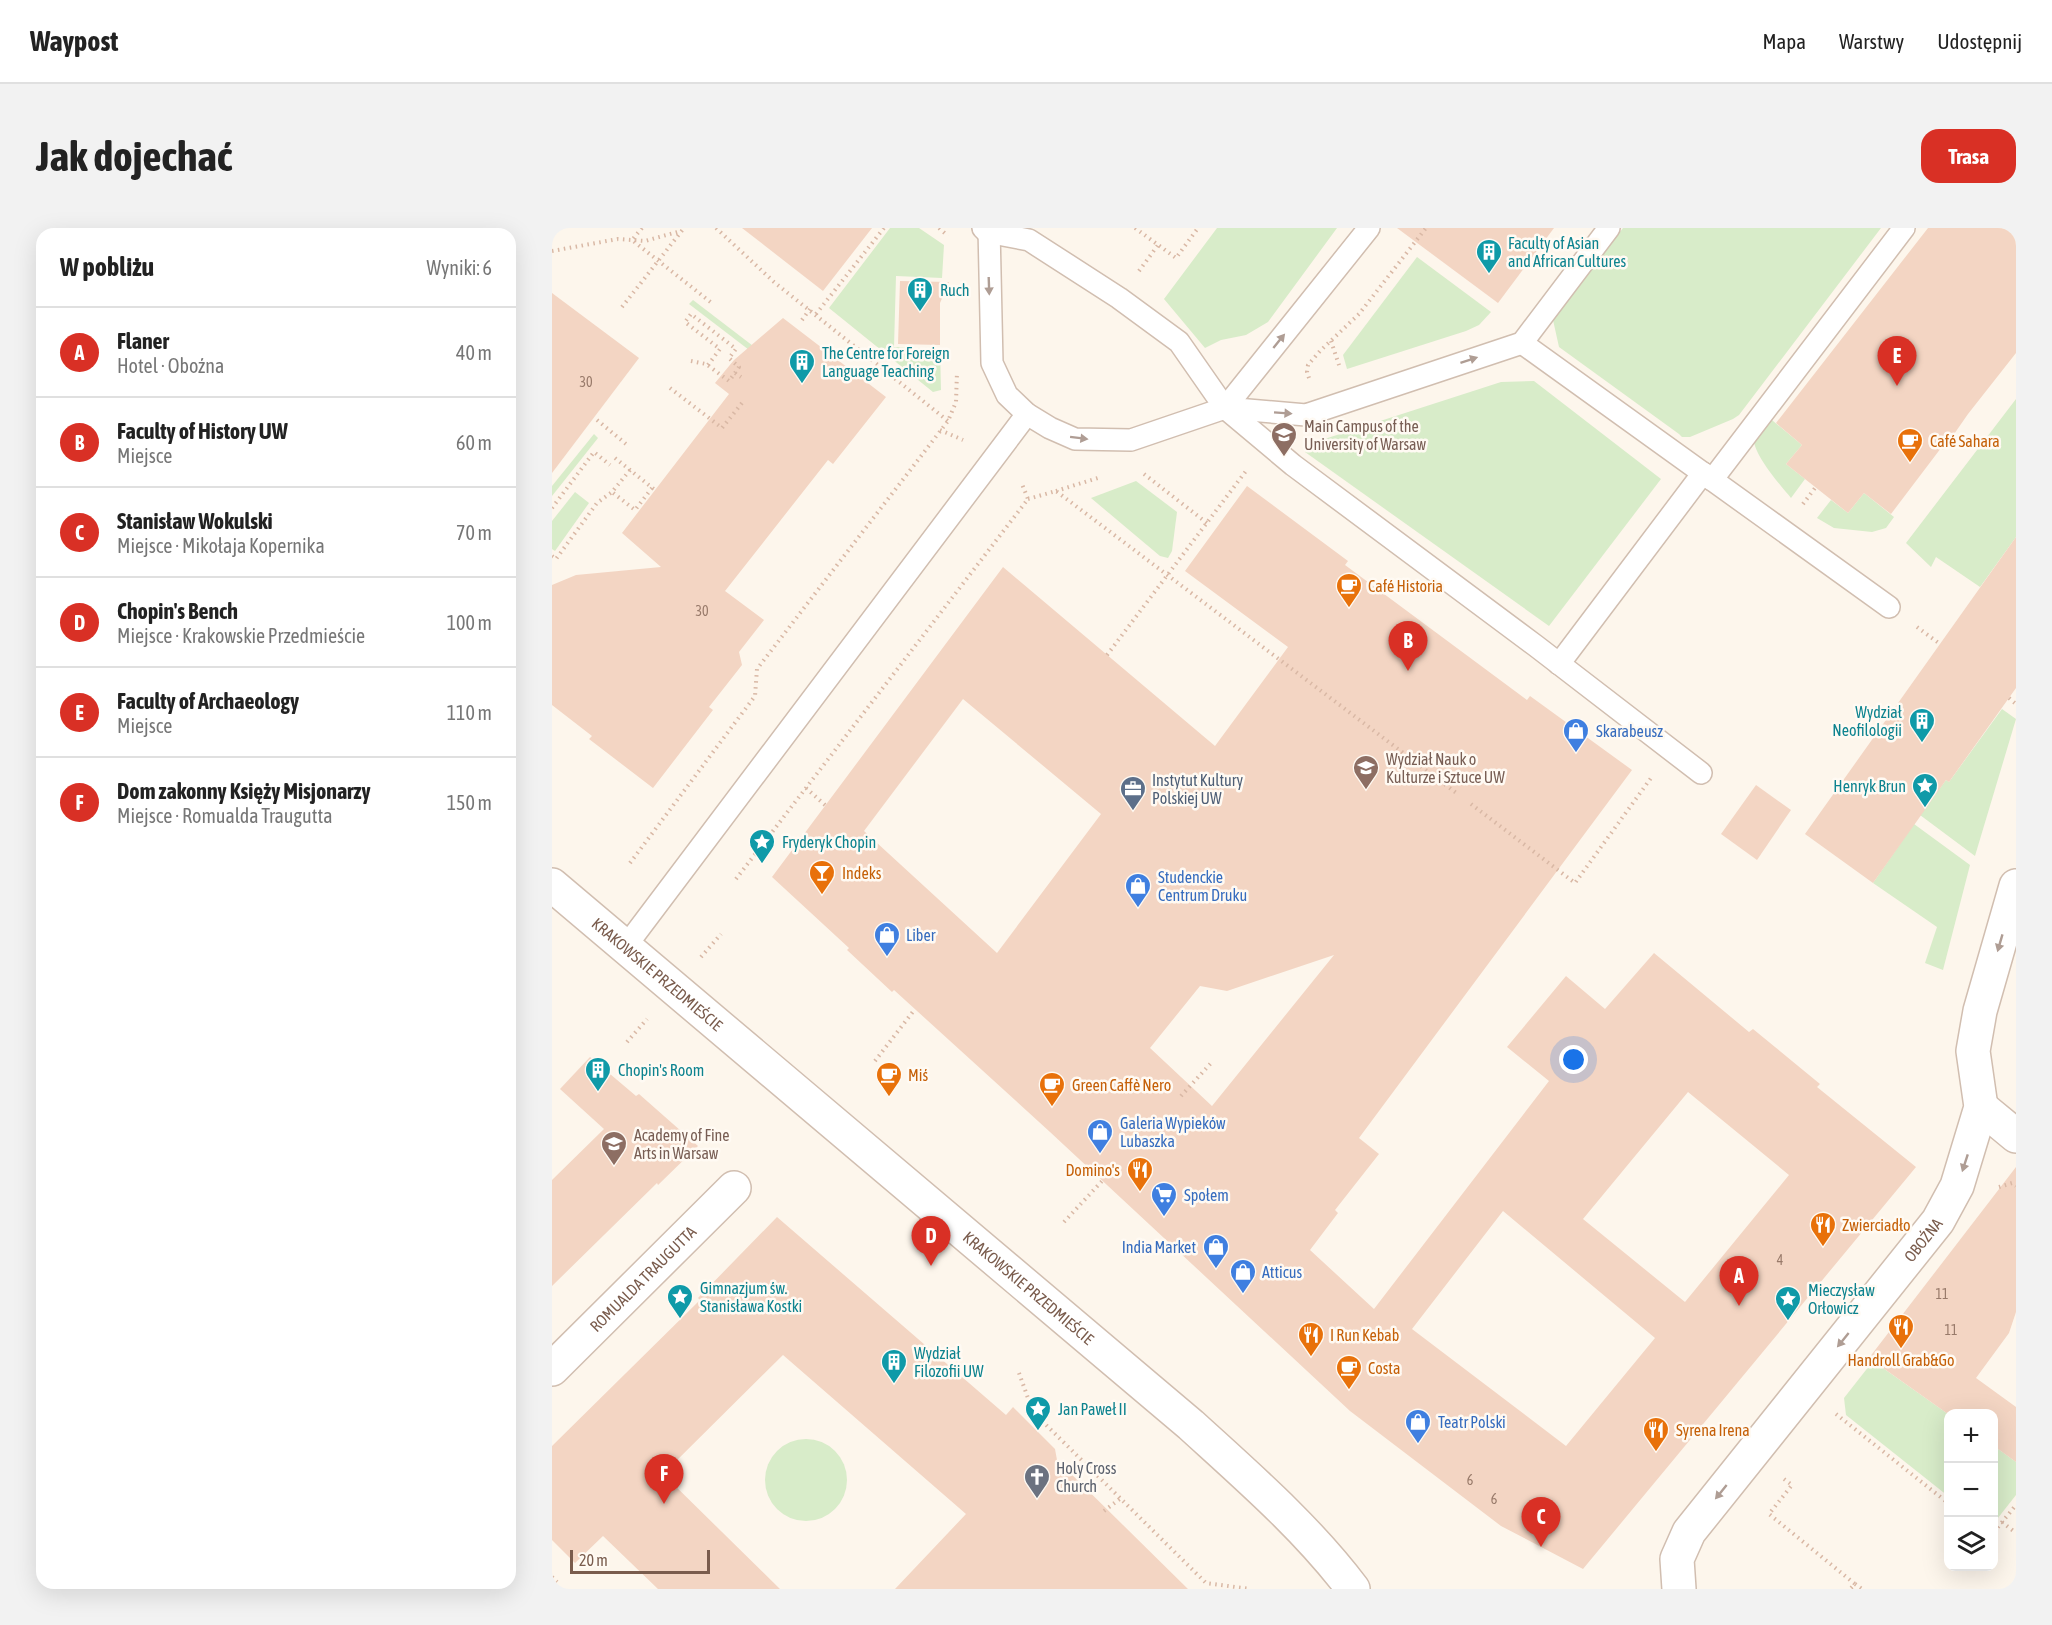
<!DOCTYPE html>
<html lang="pl">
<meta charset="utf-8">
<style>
:root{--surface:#fff;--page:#f2f2f2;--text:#222;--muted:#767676;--line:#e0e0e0;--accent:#d93025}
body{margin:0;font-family:"Asap Condensed",sans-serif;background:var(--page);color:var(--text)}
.controls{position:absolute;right:18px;bottom:18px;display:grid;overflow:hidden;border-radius:12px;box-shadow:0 6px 24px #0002}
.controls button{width:54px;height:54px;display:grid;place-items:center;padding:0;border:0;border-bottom:2px solid var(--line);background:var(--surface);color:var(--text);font:30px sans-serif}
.scale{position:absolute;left:18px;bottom:15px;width:140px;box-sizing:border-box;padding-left:6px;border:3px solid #7a5c4d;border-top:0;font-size:16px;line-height:21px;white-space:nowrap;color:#7a5c4d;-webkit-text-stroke:4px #fffaf3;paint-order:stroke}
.you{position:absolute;left:1022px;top:832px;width:21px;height:21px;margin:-15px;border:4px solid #fff;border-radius:50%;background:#1a73e8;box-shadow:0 0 0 9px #1a73e833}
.badge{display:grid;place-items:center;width:39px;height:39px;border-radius:50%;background:var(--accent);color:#fff;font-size:20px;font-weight:700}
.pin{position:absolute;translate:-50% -50px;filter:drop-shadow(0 2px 3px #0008)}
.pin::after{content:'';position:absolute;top:32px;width:21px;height:18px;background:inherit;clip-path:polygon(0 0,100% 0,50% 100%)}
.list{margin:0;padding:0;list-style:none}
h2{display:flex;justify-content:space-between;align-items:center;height:78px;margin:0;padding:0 24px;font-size:26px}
h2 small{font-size:20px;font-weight:400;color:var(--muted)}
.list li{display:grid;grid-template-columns:39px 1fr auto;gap:18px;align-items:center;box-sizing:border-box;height:90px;padding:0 24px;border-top:2px solid var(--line)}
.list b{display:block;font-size:22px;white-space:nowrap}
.list p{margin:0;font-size:20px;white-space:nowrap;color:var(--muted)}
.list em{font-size:20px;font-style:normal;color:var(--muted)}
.icon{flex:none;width:33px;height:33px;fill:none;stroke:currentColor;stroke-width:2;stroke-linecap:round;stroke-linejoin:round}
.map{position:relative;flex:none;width:1464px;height:1361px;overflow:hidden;border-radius:18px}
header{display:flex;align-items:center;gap:36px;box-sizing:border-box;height:84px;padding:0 30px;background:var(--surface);border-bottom:2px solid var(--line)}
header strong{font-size:28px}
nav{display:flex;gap:33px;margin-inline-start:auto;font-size:21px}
.intro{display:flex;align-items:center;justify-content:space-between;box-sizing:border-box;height:144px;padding:0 36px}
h1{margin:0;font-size:42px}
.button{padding:15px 27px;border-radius:18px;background:var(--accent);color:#fff;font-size:21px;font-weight:700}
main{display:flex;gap:36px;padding:0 36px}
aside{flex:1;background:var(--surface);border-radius:18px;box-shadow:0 6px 24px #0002}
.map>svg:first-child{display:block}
</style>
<header>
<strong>Waypost</strong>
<nav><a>Mapa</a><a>Warstwy</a><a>Udostępnij</a></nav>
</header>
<div class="intro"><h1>Jak dojechać</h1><a class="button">Trasa</a></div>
<main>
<aside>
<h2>W pobliżu<small>Wyniki: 6</small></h2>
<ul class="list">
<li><span class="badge">A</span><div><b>Flaner</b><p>Hotel · Oboźna</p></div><em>40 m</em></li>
<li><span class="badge">B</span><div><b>Faculty of History UW</b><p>Miejsce</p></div><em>60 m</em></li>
<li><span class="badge">C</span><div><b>Stanisław Wokulski</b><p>Miejsce · Mikołaja Kopernika</p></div><em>70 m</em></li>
<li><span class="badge">D</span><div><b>Chopin's Bench</b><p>Miejsce · Krakowskie Przedmieście</p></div><em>100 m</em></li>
<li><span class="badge">E</span><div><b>Faculty of Archaeology</b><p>Miejsce</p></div><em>110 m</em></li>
<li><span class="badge">F</span><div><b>Dom zakonny Księży Misjonarzy</b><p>Miejsce · Romualda Traugutta</p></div><em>150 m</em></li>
</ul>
</aside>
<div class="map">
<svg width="1464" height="1361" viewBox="0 0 1464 1361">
<rect width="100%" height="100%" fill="#fdf6ec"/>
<!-- green -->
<g fill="#d8ecc9">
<path d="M338 0H367L392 17 390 50 344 48 342 119 388 121 389 162 381 164 277 80Z"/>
<path d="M665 0H785L716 94 694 107 669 112 653 120 612 71Z"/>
<path d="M1071 0H1329L1187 187 1181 191 1138 209H1130L1127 206 1007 119 1001 92Z"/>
<path d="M865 29 939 84 927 97 914 103 795 141 791 127Z"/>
<path d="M141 72 205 121 201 125 137 76Z"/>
<path d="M982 153 1109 251 997 398 753 224 757 216 949 154Z"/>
<path d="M1464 171V309L1428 359 1384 329 1379 339 1354 315Z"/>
<path d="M1215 188 1250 217 1234 236 1253 251 1239 270C1229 258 1199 224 1202 209 1203 202 1211 194 1215 188Z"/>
<path d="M42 206 46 210 0 268V258Z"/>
<path d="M584 253 625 284 620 323 616 330 608 328 539 270Z"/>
<path d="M23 264 37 275 3 323 0 321V293Z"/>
<path d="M1312 265 1342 289 1334 300 1320 304 1282 300 1265 290 1279 272 1296 285Z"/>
<path d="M1450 481 1464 491 1423 628 1368 587 1394 552 1397 554Z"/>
<path d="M1362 596 1418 637 1391 742 1373 735 1385 699 1321 655Z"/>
<path d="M1321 1133 1396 1186V1268L1294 1187 1292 1170Z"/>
<circle cx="254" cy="1252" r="41"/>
<path d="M1442 1218 1464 1234V1267L1442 1295Z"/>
</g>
<!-- building -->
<g fill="#f3d5c3" fill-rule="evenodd">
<path d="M190 0H320L271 63Z"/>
<path d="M845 0H1002L946 75Z"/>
<path d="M1376 0H1464V125L1416 186 1391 222 1389 220 1339 286 1312 265 1296 285 1234 236 1250 217 1224 195Z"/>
<path d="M348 53 397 54 388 75V117L346 116Z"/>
<path d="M0 65 87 130 0 245Z"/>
<path d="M231 90 334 169 281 236 276 232 173 363 212 392 187 424 190 437 157 479 161 482 101 560 37 511 40 508 0 477V357L24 347 109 339 70 305 177 166 163 155 182 132Z"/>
<path d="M695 258 796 333 793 337 975 472 978 468 1080 542 807 910 827 926 783 982 786 985 758 1022 822 1081 997 853 955 819 1014 748 1053 781 1102 725 1197 804 1201 801 1223 819 1268 856 1265 859 1364 939 1031 1341 949 1298 798 1183 498 904 342 762 340 764 295 722 297 720 220 649 451 339 663 518 736 419 633 343ZM411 471 549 586 445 725 312 603ZM782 727 660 878 598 820 648 758 675 763ZM1136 864 1237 947 1133 1074 1031 991ZM951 983 1103 1110 1014 1218 860 1101Z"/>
<path d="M1464 309V460L1397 554 1394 552 1321 655 1253 606Z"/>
<path d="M1204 557 1239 582 1205 632 1169 606Z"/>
<path d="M38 829 84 868 87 866 146 918 106 957 105 955 0 1058V952L52 901 8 861Z"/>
<path d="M1464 939V1084L1457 1105 1424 1150 1464 1179V1234L1442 1218V1185L1396 1186 1317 1130Z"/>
<path d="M225 989 454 1187 461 1179 503 1221 505 1232 636 1361H343L414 1286 231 1127 111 1246 228 1361H106L51 1308 23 1335 0 1312V1218L148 1072 146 1070Z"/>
</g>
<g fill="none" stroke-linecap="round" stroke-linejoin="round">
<defs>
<g id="lane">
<path d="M431 0 435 4 477 12 567 70 627 114 673 180 741 237 984 418 1149 545"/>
<path d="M437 0 440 135 455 167 475 186 498 200 523 211 579 212 673 180 817 0"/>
<path d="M970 115 1337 379"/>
<path d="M673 180 754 187 970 115 1057 0"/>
<path d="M1160 252 1352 0"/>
<path d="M1007 436 1151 245"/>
<path d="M74 718 475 186"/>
</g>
<g id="street">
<path id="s1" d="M0 657 639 1197C696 1249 755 1300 801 1361"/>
<path d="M1429 879 1464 908"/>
<path id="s2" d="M0 1141 182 960"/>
<path id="s3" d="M1127 1361 1125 1331 1137 1304 1386 993 1405 958 1429 879 1421 823 1428 783 1464 658"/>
</g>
</defs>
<!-- lane casing -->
<use href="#lane" stroke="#d1beb0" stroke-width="24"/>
<!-- street casing -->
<use href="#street" stroke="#d1beb0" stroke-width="36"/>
<!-- path -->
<g stroke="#d9b8a5" stroke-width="4" stroke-dasharray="1.5 4.5" stroke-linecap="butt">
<path d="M90 0 80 12 161 76"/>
<path d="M164 0 222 54 396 193"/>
<path d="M387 0 396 8"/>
<path d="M583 0 624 30 646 0"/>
<path d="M0 23 66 11 93 13 129 3"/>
<path d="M587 43 606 17"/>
<path d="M70 79 132 0"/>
<path d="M264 86 332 0"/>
<path d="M250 92 258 81"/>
<path d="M779 113 788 140"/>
<path d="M139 133 154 136 177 153 183 145 189 149"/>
<path d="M156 137 168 121 133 94 139 86 184 121 177 130 187 139 183 145"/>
<path d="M757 150 755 144 756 137 768 123 807 86 874 0"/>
<path d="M118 160 170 200 190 175"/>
<path d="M45 192 74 216"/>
<path d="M388 202 411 212"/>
<path d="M63 230 103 262"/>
<path d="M78 242 60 264 83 282 100 260"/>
<path d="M592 246 655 295"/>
<path d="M504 263 549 249"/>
<path d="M476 271 504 263 907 567"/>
<path d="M1251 276 1263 260"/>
<path d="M0 280 42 224 58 237"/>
<path d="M0 328 4 331 45 275 60 264"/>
<path d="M1365 399 1388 416"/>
<path d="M555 427 694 243"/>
<path d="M1457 470 1464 476"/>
<path d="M254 560 273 577"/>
<path d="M919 576 1023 655 1099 550"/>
<path d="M78 635 203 468 205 441 396 193 404 174 405 144"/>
<path d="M184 651 476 271 470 256"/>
<path d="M149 729 169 706"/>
<path d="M75 814 95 791"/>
<path d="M323 833 363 781"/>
<path d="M629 868 660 834"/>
<path d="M1447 959 1460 955 1464 958"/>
<path d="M512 994 551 952"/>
<path d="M467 1145 481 1184 654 1355 698 1361"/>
<path d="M1284 1186 1396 1275"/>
<path d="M1232 1251 1240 1257 1217 1286 1303 1356 1298 1361"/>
<path d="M552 1283 569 1270"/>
<path d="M1450 1294 1464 1305"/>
<path d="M1442 1304 1464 1277"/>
<path d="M0 1349 5 1354"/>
<path d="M1303 1356 1310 1361"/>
</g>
<!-- lane -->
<use href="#lane" stroke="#fff" stroke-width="21"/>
<!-- street -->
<use href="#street" stroke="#fff" stroke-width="33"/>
</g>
<!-- one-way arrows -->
<defs><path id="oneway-solid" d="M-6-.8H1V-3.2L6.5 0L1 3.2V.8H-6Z" transform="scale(1.5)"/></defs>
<g fill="#af9d94">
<use href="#oneway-solid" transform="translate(437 58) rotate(88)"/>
<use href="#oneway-solid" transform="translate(727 113) rotate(-51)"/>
<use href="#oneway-solid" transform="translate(917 132) rotate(-18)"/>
<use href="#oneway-solid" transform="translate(731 185) rotate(4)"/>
<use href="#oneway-solid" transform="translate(527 210) rotate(7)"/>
<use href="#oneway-solid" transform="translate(1448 715) rotate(106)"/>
<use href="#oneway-solid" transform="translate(1413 935) rotate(108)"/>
<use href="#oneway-solid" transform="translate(1291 1112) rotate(129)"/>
<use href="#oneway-solid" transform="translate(1169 1264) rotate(129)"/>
</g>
<!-- icons -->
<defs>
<symbol id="building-pin" viewBox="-11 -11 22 30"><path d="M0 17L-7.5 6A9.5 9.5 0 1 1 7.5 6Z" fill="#0f9aa8" stroke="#fffaf3"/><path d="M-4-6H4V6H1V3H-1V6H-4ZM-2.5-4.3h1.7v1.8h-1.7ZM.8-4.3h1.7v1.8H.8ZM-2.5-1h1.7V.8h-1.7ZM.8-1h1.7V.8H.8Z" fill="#fff"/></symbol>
<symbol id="university-pin" viewBox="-11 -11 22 30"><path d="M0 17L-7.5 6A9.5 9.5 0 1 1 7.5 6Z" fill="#8d6e63" stroke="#fffaf3"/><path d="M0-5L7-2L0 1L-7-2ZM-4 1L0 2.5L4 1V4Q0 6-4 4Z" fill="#fff"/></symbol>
<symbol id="cafe-pin" viewBox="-11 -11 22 30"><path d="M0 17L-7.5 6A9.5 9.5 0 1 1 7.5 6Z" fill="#e8710a" stroke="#fffaf3"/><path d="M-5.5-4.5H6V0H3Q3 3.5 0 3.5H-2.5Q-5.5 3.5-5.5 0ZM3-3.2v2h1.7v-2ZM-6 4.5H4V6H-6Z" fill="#fff"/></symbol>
<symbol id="shop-pin" viewBox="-11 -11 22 30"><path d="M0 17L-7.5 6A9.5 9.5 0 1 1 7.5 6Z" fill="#3f7fe0" stroke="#fffaf3"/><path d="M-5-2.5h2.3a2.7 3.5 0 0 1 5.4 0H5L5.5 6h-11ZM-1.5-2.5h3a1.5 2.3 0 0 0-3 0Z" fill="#fff"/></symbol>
<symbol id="sight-pin" viewBox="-11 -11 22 30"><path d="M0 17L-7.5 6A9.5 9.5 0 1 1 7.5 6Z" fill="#0f9aa8" stroke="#fffaf3"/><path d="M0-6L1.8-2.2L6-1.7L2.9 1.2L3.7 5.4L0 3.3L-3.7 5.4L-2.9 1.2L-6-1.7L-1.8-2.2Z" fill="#fff"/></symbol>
<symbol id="office-pin" viewBox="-11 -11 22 30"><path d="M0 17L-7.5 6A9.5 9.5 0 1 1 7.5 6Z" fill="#5c6f8a" stroke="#fffaf3"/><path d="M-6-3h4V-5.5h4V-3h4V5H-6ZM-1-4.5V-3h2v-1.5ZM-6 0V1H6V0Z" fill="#fff"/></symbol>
<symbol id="bar-pin" viewBox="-11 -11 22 30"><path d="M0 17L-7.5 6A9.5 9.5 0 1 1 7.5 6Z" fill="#e8710a" stroke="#fffaf3"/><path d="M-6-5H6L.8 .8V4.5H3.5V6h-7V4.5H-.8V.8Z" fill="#fff"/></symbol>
<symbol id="restaurant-pin" viewBox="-11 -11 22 30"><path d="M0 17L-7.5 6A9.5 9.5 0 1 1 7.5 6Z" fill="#e8710a" stroke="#fffaf3"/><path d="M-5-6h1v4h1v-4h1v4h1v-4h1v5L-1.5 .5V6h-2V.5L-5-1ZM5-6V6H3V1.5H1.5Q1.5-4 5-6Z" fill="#fff"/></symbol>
<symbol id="supermarket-pin" viewBox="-11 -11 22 30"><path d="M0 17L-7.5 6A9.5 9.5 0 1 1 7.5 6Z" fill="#3f7fe0" stroke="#fffaf3"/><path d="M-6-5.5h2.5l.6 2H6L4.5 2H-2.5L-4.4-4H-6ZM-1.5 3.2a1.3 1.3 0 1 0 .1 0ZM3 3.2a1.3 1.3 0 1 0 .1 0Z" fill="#fff"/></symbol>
<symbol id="church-pin" viewBox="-11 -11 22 30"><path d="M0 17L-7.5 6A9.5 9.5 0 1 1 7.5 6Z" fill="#6b7280" stroke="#fffaf3"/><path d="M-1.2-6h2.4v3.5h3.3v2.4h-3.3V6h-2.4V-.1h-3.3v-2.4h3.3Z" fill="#fff"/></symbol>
</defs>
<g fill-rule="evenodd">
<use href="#building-pin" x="922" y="9" width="30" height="40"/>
<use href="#building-pin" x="353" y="47" width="30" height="40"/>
<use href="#building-pin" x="235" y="119" width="30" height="40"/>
<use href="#university-pin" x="717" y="192" width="30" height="40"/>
<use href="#cafe-pin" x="1343" y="198" width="30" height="40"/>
<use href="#cafe-pin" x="782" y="343" width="30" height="40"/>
<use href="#building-pin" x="1355" y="478" width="30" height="40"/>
<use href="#shop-pin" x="1009" y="488" width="30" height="40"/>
<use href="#university-pin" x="799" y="525" width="30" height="40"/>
<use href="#sight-pin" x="1358" y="543" width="30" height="40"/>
<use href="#office-pin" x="566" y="546" width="30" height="40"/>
<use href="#sight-pin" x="195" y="599" width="30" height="40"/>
<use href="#bar-pin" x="255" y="630" width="30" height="40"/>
<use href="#shop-pin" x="571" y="643" width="30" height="40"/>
<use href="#shop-pin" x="320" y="692" width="30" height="40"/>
<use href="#building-pin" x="31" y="827" width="30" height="40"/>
<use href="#cafe-pin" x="322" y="832" width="30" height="40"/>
<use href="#cafe-pin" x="485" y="842" width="30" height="40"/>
<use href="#shop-pin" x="533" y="889" width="30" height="40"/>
<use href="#university-pin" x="47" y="901" width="30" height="40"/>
<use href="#restaurant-pin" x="573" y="927" width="30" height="40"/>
<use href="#supermarket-pin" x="597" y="952" width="30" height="40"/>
<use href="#restaurant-pin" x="1256" y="982" width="30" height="40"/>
<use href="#shop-pin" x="649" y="1004" width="30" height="40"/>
<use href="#shop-pin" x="676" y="1029" width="30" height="40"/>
<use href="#sight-pin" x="113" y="1054" width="30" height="40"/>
<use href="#sight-pin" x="1221" y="1056" width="30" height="40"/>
<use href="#restaurant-pin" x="1334" y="1084" width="30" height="40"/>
<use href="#restaurant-pin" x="744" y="1092" width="30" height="40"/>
<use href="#building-pin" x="327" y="1119" width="30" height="40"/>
<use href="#cafe-pin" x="782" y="1125" width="30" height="40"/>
<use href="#sight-pin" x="471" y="1166" width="30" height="40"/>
<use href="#shop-pin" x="851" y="1179" width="30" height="40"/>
<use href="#restaurant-pin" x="1089" y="1187" width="30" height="40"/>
<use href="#church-pin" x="470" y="1234" width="30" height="40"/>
</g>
<g text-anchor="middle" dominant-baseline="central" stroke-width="5" stroke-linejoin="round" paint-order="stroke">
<!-- number labels -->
<g font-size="14" fill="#987a6a">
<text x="34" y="154">30</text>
<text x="150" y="383">30</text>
<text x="1228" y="1032">4</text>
<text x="1390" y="1066">11</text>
<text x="1399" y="1102">11</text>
<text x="918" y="1252">6</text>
<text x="942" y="1271">6</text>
</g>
<!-- culture labels -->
<g font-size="16" fill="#0d838f" stroke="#fffaf3" text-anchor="start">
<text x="956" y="15">Faculty of Asian<tspan x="956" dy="18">and African Cultures</tspan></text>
<text x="388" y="62">Ruch</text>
<text x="270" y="125">The Centre for Foreign<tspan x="270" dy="18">Language Teaching</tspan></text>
<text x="1350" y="484" text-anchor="end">Wydział<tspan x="1350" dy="18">Neofilologii</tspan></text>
<text x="1354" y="558" text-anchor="end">Henryk Brun</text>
<text x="230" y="614">Fryderyk Chopin</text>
<text x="66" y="842">Chopin's Room</text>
<text x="148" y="1060">Gimnazjum św.<tspan x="148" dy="18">Stanisława Kostki</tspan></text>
<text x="1256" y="1062">Mieczysław<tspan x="1256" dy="18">Orłowicz</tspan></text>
<text x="362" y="1125">Wydział<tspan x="362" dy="18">Filozofii UW</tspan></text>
<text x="506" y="1181">Jan Paweł II</text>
</g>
<!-- education labels -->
<g font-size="16" fill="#785e54" stroke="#fffaf3" text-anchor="start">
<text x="752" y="198">Main Campus of the<tspan x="752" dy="18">University of Warsaw</tspan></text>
<text x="834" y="531">Wydział Nauk o<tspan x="834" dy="18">Kulturze i Sztuce UW</tspan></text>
<text x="82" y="907">Academy of Fine<tspan x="82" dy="18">Arts in Warsaw</tspan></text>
</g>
<!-- food labels -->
<g font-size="16" fill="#c56008" stroke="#fffaf3" text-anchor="start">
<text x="1378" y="213">Café Sahara</text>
<text x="816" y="358">Café Historia</text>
<text x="290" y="645">Indeks</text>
<text x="356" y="847">Miś</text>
<text x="520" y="857">Green Caffè Nero</text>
<text x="568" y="942" text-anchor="end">Domino's</text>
<text x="1290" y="997">Zwierciadło</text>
<text x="778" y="1107">I Run Kebab</text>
<text x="1349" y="1132" text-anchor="middle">Handroll Grab&amp;Go</text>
<text x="816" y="1140">Costa</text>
<text x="1124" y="1202">Syrena Irena</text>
</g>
<!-- shop labels -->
<g font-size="16" fill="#366cbe" stroke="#fffaf3" text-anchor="start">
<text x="1044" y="503">Skarabeusz</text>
<text x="606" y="649">Studenckie<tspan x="606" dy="18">Centrum Druku</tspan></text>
<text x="354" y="707">Liber</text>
<text x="568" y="895">Galeria Wypieków<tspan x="568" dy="18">Lubaszka</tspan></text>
<text x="632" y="967">Społem</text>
<text x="644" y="1019" text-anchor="end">India Market</text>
<text x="710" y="1044">Atticus</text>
<text x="886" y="1194">Teatr Polski</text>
</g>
<!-- service labels -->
<g font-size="16" fill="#4e5e75" stroke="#fffaf3" text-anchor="start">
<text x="600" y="552">Instytut Kultury<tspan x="600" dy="18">Polskiej UW</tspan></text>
</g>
<!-- street labels -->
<g font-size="16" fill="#7a5c4d" stroke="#fffaf3">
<text stroke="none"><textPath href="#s1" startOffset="138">KRAKOWSKIE PRZEDMIEŚCIE</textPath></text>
<text stroke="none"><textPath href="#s3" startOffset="434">OBOŹNA</textPath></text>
<text stroke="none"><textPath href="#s2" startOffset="128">ROMUALDA TRAUGUTTA</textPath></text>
<text stroke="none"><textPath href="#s1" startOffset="624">KRAKOWSKIE PRZEDMIEŚCIE</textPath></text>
</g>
<!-- worship labels -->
<g font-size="16" fill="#5b616d" stroke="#fffaf3" text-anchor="start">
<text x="504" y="1240">Holy Cross<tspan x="504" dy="18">Church</tspan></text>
</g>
</g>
</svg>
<div class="controls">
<button>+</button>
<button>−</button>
<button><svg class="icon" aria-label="layers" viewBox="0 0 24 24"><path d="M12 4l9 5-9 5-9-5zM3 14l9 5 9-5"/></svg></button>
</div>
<div class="scale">20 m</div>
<div class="you"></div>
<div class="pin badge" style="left:1187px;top:1078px">A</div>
<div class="pin badge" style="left:856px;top:443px">B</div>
<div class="pin badge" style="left:989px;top:1319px">C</div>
<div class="pin badge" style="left:379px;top:1038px">D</div>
<div class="pin badge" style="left:1345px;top:158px">E</div>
<div class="pin badge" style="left:112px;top:1276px">F</div>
</div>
</main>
